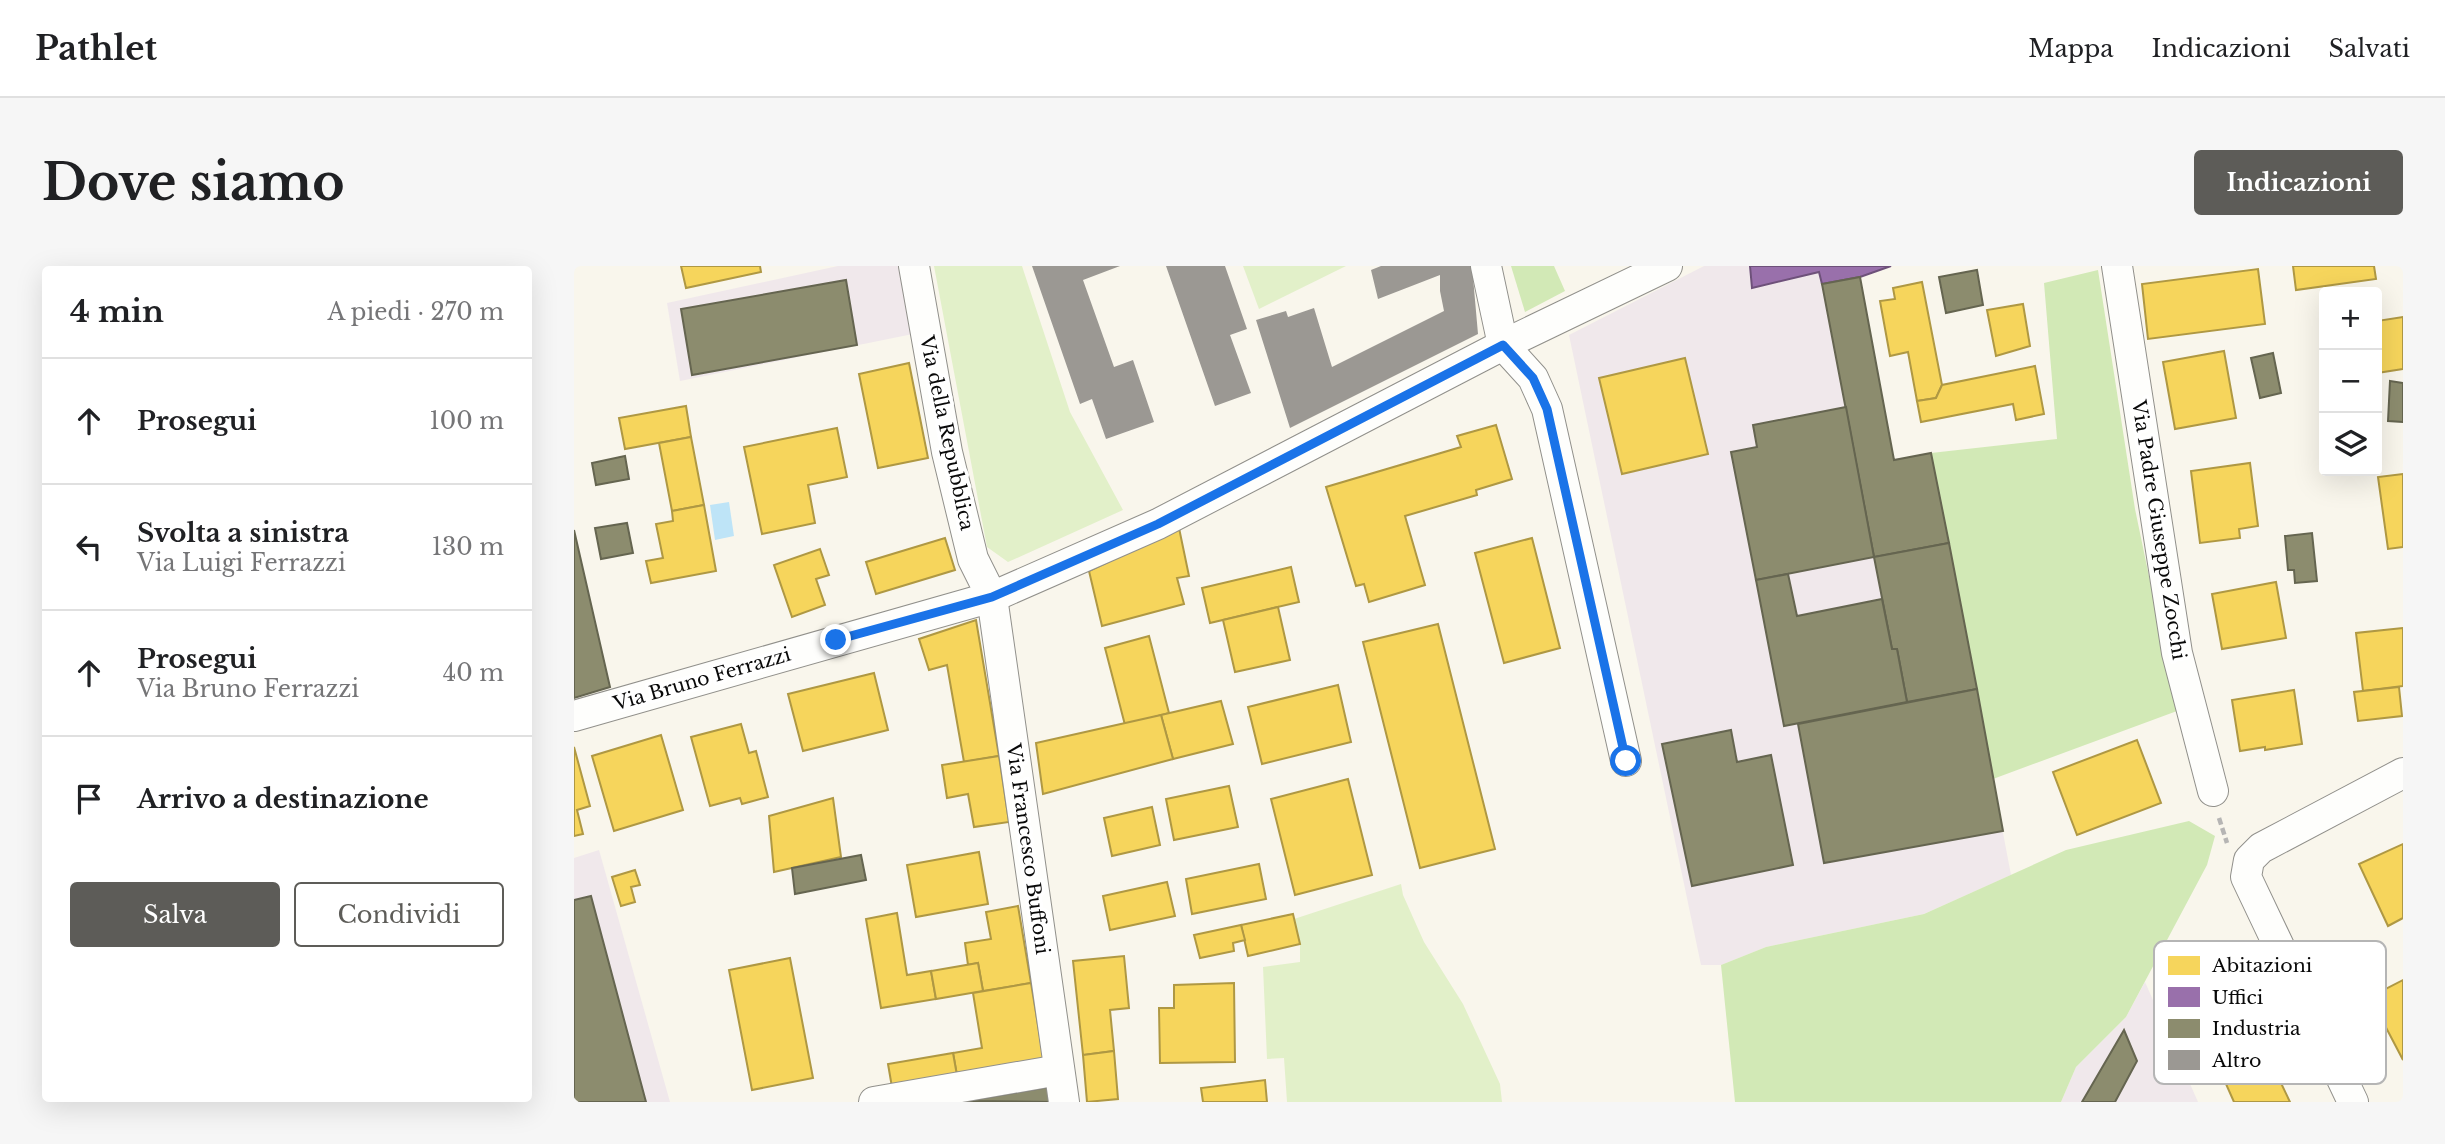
<!DOCTYPE html>
<html lang="it">
<meta charset="utf-8">
<style>
:root{--surface:#fff;--page:#f6f6f6;--text:#202124;--muted:#757577;--line:#e0e0e0;--accent:#5d5c58}
body{margin:0;font-family:"Libre Baskerville",serif;background:var(--page);color:var(--text)}
.controls{position:absolute;right:21px;top:21px;display:grid;overflow:hidden;border-radius:7px;box-shadow:0 7px 28px #0002}
.controls button{width:63px;height:63px;display:grid;place-items:center;padding:0;border:0;border-bottom:2px solid var(--line);background:var(--surface);color:var(--text);font:35px sans-serif}
.stop{position:absolute;width:21px;height:21px;margin:-16px;border:5px solid #1a73e8;border-radius:50%;background:#fff}
.stop.end{background:#1a73e8;border-color:#fff;box-shadow:0 2px 7px #0008}
.list{margin:0;padding:0;list-style:none}
h2{display:flex;justify-content:space-between;align-items:center;height:91px;margin:0;padding:0 28px;font-size:30px}
h2 small{font-size:23px;font-weight:400;color:var(--muted)}
.list li{display:grid;grid-template-columns:46px 1fr auto;gap:21px;align-items:center;box-sizing:border-box;height:126px;padding:0 28px;border-top:2px solid var(--line)}
.list b{display:block;font-size:26px;white-space:nowrap}
.list p{margin:0;font-size:23px;white-space:nowrap;color:var(--muted)}
.list em{font-size:23px;font-style:normal;color:var(--muted)}
.actions{display:flex;gap:14px;padding:21px 28px}
.actions a{flex:1;padding:16px 0;border:2px solid var(--accent);border-radius:7px;text-align:center;font-size:24px;color:var(--accent)}
.actions .main{background:var(--accent);color:#fff}
.icon{flex:none;width:38px;height:38px;fill:none;stroke:currentColor;stroke-width:2;stroke-linecap:round;stroke-linejoin:round}
.map{position:relative;flex:none;width:1829px;height:836px;overflow:hidden;border-radius:7px}
header{display:flex;align-items:center;gap:42px;box-sizing:border-box;height:98px;padding:0 35px;background:var(--surface);border-bottom:2px solid var(--line)}
header strong{font-size:33px}
nav{display:flex;gap:38px;margin-inline-start:auto;font-size:24px}
.intro{display:flex;align-items:center;justify-content:space-between;box-sizing:border-box;height:168px;padding:0 42px}
h1{margin:0;font-size:49px}
.button{padding:18px 32px;border-radius:7px;background:var(--accent);color:#fff;font-size:24px;font-weight:700}
main{display:flex;gap:42px;padding:0 42px}
aside{flex:1;background:var(--surface);border-radius:7px;box-shadow:0 7px 28px #0002}
.map>svg:first-child{display:block}
</style>
<header>
<strong>Pathlet</strong>
<nav><a>Mappa</a><a>Indicazioni</a><a>Salvati</a></nav>
</header>
<div class="intro"><h1>Dove siamo</h1><a class="button">Indicazioni</a></div>
<main>
<aside>
<h2>4 min<small>A piedi · 270 m</small></h2>
<ul class="list">
<li><svg class="icon" aria-label="ahead" viewBox="0 0 24 24"><path d="M12 20V5M6 11l6-6 6 6"/></svg><div><b>Prosegui</b></div><em>100 m</em></li>
<li><svg class="icon" aria-label="left" viewBox="0 0 24 24"><path d="M17 20v-9H6M10 6l-5 5 5 5"/></svg><div><b>Svolta a sinistra</b><p>Via Luigi Ferrazzi</p></div><em>130 m</em></li>
<li><svg class="icon" aria-label="ahead" viewBox="0 0 24 24"><path d="M12 20V5M6 11l6-6 6 6"/></svg><div><b>Prosegui</b><p>Via Bruno Ferrazzi</p></div><em>40 m</em></li>
<li><svg class="icon" aria-label="arrive" viewBox="0 0 24 24"><path d="M6 21V4h12l-3 4 3 4H6"/></svg><div><b>Arrivo a destinazione</b></div></li>
</ul>
<div class="actions"><a class="main">Salva</a><a>Condividi</a></div>
</aside>
<div class="map">
<svg width="1829" height="836" viewBox="0 0 1829 836">
<rect width="100%" height="100%" fill="#f9f6ec"/>
<!-- industrial -->
<g fill="#f0e8eb">
<path d="M264 0H324L339 68 106 115 93 37Z"/>
<path d="M1130 0H1317L1286 11 1320 193 1357 187 1437 609 1350 648 1192 681 1147 699H1127L995 69Z"/>
<path d="M25 584 96 836H0V592Z"/>
<path d="M1571 716 1624 836H1487L1502 801 1552 751Z"/>
</g>
<!-- green -->
<g fill="#e2f0c9">
<path d="M360 0H448L496 146 549 244 434 296 413 281Z"/>
<path d="M669 0H772L685 43Z"/>
<path d="M827 618 829 629 850 676 889 738 926 818 928 836H713L710 792 693 793 689 701 726 696V678L720 653Z"/>
</g>
<!-- forest -->
<g fill="#d2e9b6">
<path d="M937 0H980L991 25 951 46Z"/>
<path d="M1524 4 1561 243 1603 445 1419 513 1357 187 1483 173 1470 17Z"/>
<path d="M1615 555 1641 570 1633 599 1552 751 1502 801 1487 836H1161L1147 699 1192 681 1350 648 1492 584Z"/>
</g>
<!-- water -->
<path fill="#bee4f7" d="M155 236 160 270 141 274 136 239Z"/>
<!-- homes -->
<g fill="#f6d55c" stroke="#af9843" stroke-width="2">
<path d="M107 0H186L187 6 112 22Z"/>
<path d="M1719 0H1800L1802 13 1722 24Z"/>
<path d="M1684 3 1691 58 1574 73 1568 18Z"/>
<path d="M1348 16 1368 119 1362 132 1343 135 1334 86 1316 90 1306 35 1321 33 1319 22Z"/>
<path d="M1449 38 1456 80 1422 90 1413 44Z"/>
<path d="M1829 51V103L1803 107V55Z"/>
<path d="M1650 85 1662 152 1601 163 1589 96Z"/>
<path d="M1111 92 1134 188 1048 208 1025 112Z"/>
<path d="M335 97 354 192 304 202 285 108Z"/>
<path d="M1461 100 1470 148 1442 154 1439 138 1347 156 1343 135 1362 132 1368 119Z"/>
<path d="M112 140 117 171 51 183 45 152Z"/>
<path d="M922 159 938 213 902 224 903 229 831 250 851 319 795 336 790 318 782 320 752 221 887 181 883 170Z"/>
<path d="M263 162 273 211 234 219 241 257 188 268 170 181Z"/>
<path d="M117 171 130 239 98 245 85 177Z"/>
<path d="M1676 197 1684 260 1665 263 1666 272 1626 277 1617 205Z"/>
<path d="M1829 208V281L1814 283 1804 211Z"/>
<path d="M130 239 142 305 77 317 72 295 89 292 82 258 99 255 98 245Z"/>
<path d="M605 262 615 310 603 312 610 338 528 360 515 305Z"/>
<path d="M371 272 381 304 302 328 292 296Z"/>
<path d="M958 272 986 382 930 397 901 287Z"/>
<path d="M246 283 255 309 242 313 251 339 218 351 200 299Z"/>
<path d="M717 301 725 336 636 357 628 322Z"/>
<path d="M1702 316 1712 372 1648 383 1638 328Z"/>
<path d="M704 341 716 394 661 406 649 354Z"/>
<path d="M402 354 425 490 390 496 373 399 355 404 345 373Z"/>
<path d="M864 358 921 583 846 602 789 376Z"/>
<path d="M1829 362V420L1789 425 1782 367Z"/>
<path d="M575 370 595 447 551 459 531 382Z"/>
<path d="M300 407 314 464 229 485 214 428Z"/>
<path d="M764 419 777 476 688 498 674 441Z"/>
<path d="M1825 421 1828 450 1784 455 1780 426Z"/>
<path d="M1720 424 1728 478 1691 484V481L1666 485 1658 434Z"/>
<path d="M647 435 659 478 599 493 587 449Z"/>
<path d="M587 449 599 493 469 528 462 477Z"/>
<path d="M167 458 175 487 182 485 194 531 168 538 166 532 136 540 117 471Z"/>
<path d="M87 469 109 544 40 565 18 490Z"/>
<path d="M1563 474 1587 537 1503 569 1479 506Z"/>
<path d="M0 481 16 540 3 544 9 568 0 570Z"/>
<path d="M425 490 435 556 400 561 394 528 373 532 368 499Z"/>
<path d="M774 513 798 609 721 629 697 533Z"/>
<path d="M655 520 664 561 600 574 592 533Z"/>
<path d="M259 532 267 591 200 606 195 550Z"/>
<path d="M578 541 586 579 538 590 530 552Z"/>
<path d="M1829 578V652L1814 660 1785 598Z"/>
<path d="M405 586 414 638 342 651 333 599Z"/>
<path d="M685 598 692 633 618 648 612 613Z"/>
<path d="M61 604 66 619 57 621 61 636 47 640 38 611Z"/>
<path d="M593 616 601 650 536 664 529 630Z"/>
<path d="M444 640 457 717 409 725 404 697 394 699 391 677 417 673 412 646Z"/>
<path d="M323 647 333 709 357 705 362 733 307 742 292 653Z"/>
<path d="M719 648 726 678 674 690 667 659Z"/>
<path d="M667 659 671 674 659 677 660 685 626 692 620 669Z"/>
<path d="M550 690 555 742 536 744 540 785 509 789 499 695Z"/>
<path d="M216 692 239 812 178 824 155 704Z"/>
<path d="M404 697 409 725 362 733 357 705Z"/>
<path d="M1829 714V794L1796 731Z"/>
<path d="M457 717 471 801 384 815 379 787 408 782 399 727Z"/>
<path d="M660 717 661 796 586 797 585 742H600V719Z"/>
<path d="M540 785 544 833 513 836 509 789Z"/>
<path d="M379 787 384 815 319 827 314 798Z"/>
<path d="M1697 796 1716 836H1660L1652 818Z"/>
<path d="M691 814 693 836H629L627 822Z"/>
</g>
<!-- offices -->
<path fill="#9970ab" stroke="#6e517a" stroke-width="2" d="M1176 0H1317L1286 11 1248 18 1245 6 1178 22Z"/>
<!-- industry -->
<g fill="#8c8c6e" stroke="#656550" stroke-width="2">
<path d="M1403 4 1409 39 1372 47 1365 11Z"/>
<path d="M1286 11 1320 194 1357 187 1375 277 1300 291 1248 18Z"/>
<path d="M272 14 283 79 118 109 107 43Z"/>
<path d="M1699 87 1707 127 1686 132 1677 92Z"/>
<path d="M1816 115 1829 117V156L1814 155Z"/>
<path d="M1272 141 1300 291 1182 314 1157 186 1183 181 1179 159Z"/>
<path d="M51 190 55 213 22 219 18 197Z"/>
<path d="M53 257 59 287 27 293 21 262Z"/>
<path d="M0 264 36 421 0 432Z"/>
<path d="M1738 267 1743 315 1721 317 1720 304H1714L1711 270Z"/>
<path d="M1375 277 1403 423 1333 436 1323 383H1318L1300 291Z"/>
<path d="M1214 308 1223 350 1308 333 1318 383H1323L1333 436 1210 460 1182 314Z"/>
<path d="M1403 423 1429 565 1250 597 1224 458Z"/>
<path d="M1157 464 1163 496 1197 489 1219 599 1118 620 1088 478Z"/>
<path d="M287 589 292 614 221 628 218 602Z"/>
<path d="M17 630 72 836H0V634Z"/>
<path d="M1550 764 1563 795 1541 836H1508Z"/>
<path d="M475 821 478 836 392 835Z"/>
</g>
<!-- building -->
<g fill="#9b9893">
<path d="M458 0H546L509 14 540 101 559 94 580 156 532 173 518 133 506 138Z"/>
<path d="M592 0H651L673 63 656 69 677 127 641 140Z"/>
<path d="M807 0H898L904 68 716 162 682 54 712 45 714 51 740 42 758 101 870 45 866 25V9L804 33 797 4Z"/>
</g>
<g fill="none" stroke-linecap="round" stroke-linejoin="round">
<defs>
<g id="minor">
<path d="M340 0 373 186 399 293 418 331 490 836"/>
<path d="M912 0 929 79"/>
<path d="M1543 0 1603 387 1639 525"/>
<path d="M929 79 959 112 973 143 1052 495"/>
<path d="M0 450 418 331 584 258 929 79 1093 0"/>
<path d="M300 836 485 804"/>
<path d="M1779 836 1672 611 1675 594 1687 582 1829 507"/>
</g>
</defs>
<!-- minor casing -->
<use href="#minor" stroke="#91908b" stroke-width="32"/>
<!-- path -->
<path stroke="#b6b5b4" stroke-width="4.5" stroke-dasharray="7 3.5" stroke-linecap="butt" d="M1645 552 1653 577"/>
<!-- minor -->
<use href="#minor" stroke="#fefefc" stroke-width="30"/>
</g>
<g fill="none" stroke-linecap="round" stroke-linejoin="round">
<!-- route -->
<path stroke="#1a73e8" stroke-width="9" d="M262 374 418 331 584 258 929 79 959 112 973 143 1052 495"/>
</g>
<g text-anchor="middle" dominant-baseline="central" stroke-width="7" stroke-linejoin="round" paint-order="stroke">
<!-- street labels -->
<g font-size="19" fill="#090909" stroke="#fff">
<text transform="translate(373 167) rotate(78)">Via della Repubblica</text>
<text transform="translate(1585 264) rotate(81)">Via Padre Giuseppe Zocchi</text>
<text transform="translate(128 413) rotate(-16)">Via Bruno Ferrazzi</text>
<text transform="translate(454 583) rotate(82)">Via Francesco Buffoni</text>
</g>
</g>
<!-- legend -->
<rect x="1580" y="675" width="232" height="143" rx="10" fill="#fff" stroke="#b5b5b5" stroke-width="2"/>
<rect x="1594" y="690" width="32" height="19" fill="#f6d55c"/>
<rect x="1594" y="721" width="32" height="20" fill="#9970ab"/>
<rect x="1594" y="753" width="32" height="19" fill="#8c8c6e"/>
<rect x="1594" y="784" width="32" height="20" fill="#9b9893"/>
<g font-size="19" fill="#090909">
<text x="1638" y="706">Abitazioni</text>
<text x="1638" y="738">Uffici</text>
<text x="1638" y="769">Industria</text>
<text x="1638" y="801">Altro</text>
</g>
</svg>
<div class="controls">
<button>+</button>
<button>−</button>
<button><svg class="icon" aria-label="layers" viewBox="0 0 24 24"><path d="M12 4l9 5-9 5-9-5zM3 14l9 5 9-5"/></svg></button>
</div>
<div class="stop" style="left:1052px;top:495px"></div>
<div class="stop end" style="left:262px;top:374px"></div>
</div>
</main>
